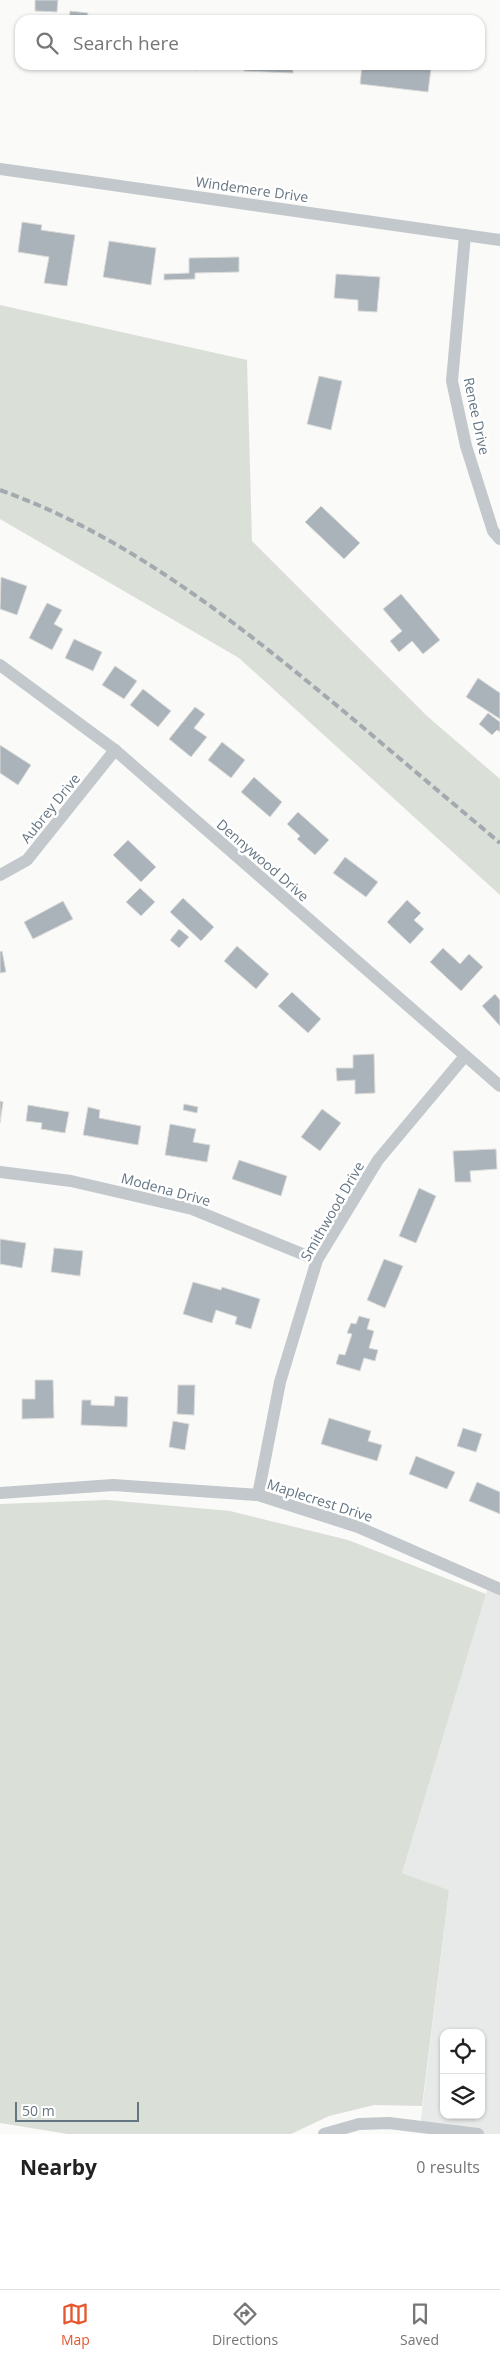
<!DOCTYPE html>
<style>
:root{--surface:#fff;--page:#f2f2f2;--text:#222;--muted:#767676;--line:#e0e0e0;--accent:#e4572e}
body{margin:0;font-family:"Open Sans",sans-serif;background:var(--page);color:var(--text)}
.controls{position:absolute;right:15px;bottom:15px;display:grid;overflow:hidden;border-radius:10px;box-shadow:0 1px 4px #0004}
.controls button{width:45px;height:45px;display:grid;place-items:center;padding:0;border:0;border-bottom:1px solid var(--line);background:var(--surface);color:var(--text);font:25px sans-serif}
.scale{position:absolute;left:15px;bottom:12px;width:124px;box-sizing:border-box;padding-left:5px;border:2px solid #657683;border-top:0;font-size:14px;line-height:18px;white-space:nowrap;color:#657683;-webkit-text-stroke:4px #fff;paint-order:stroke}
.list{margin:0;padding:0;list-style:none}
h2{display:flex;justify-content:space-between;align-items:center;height:65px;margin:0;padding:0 20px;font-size:21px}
h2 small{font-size:16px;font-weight:400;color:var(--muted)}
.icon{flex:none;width:28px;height:28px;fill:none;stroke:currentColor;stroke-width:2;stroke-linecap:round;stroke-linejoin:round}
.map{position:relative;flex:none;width:500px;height:2134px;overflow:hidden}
.search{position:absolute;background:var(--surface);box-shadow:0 1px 4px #0004;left:15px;right:15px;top:15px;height:55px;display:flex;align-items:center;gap:12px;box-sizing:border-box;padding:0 18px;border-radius:15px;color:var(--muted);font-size:19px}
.sheet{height:155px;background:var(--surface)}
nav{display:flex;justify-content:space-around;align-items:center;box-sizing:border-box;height:70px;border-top:1px solid var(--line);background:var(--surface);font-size:14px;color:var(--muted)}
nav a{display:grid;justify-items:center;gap:2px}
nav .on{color:var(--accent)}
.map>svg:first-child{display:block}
</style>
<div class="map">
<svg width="500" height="2134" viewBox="0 0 500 2134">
<rect width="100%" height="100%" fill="#fafaf8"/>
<!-- built -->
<path fill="#e8e9e9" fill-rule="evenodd" d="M489 1584 500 1589V2134H478L420 2127 449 1890 402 1873ZM444 2033H481V2115H444Z"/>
<!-- green -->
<g fill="#dadfd7">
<path d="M0 305 247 360 252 541 427 716 500 779V895L239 658 0 519Z"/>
<path d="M107 1500 230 1511 348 1540 486 1594 402 1873 449 1890 422 2106 374 2105 329 2116 291 2134H68L0 2123V1504Z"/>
</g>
<!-- building -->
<g fill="#aab3b9" stroke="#dcdcda">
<path d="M35 0H58L57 12 35 11Z"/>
<path d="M70 11 88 13 87 20H48L49 17 69 19Z"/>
<path d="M165 65H197V70Z"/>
<path d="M244 65H293V73L244 71Z"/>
<path d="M362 65H395L431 69 428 92 360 84Z"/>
<path d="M22 222 42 225 41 230 75 235 67 286 44 283 49 257 18 252Z"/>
<path d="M109 241 156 248 151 285 103 277Z"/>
<path d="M239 257V272L195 273V279L164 280V274L189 273V258Z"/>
<path d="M336 274 380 277 377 312 358 311V300L334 298Z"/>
<path d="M319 376 342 381 331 430 307 424Z"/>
<path d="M321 506 360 543 344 559 305 522Z"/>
<path d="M1 577 27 586 17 615 0 609Z"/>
<path d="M401 594 440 640 423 654 412 641 399 652 390 641 402 631 383 609Z"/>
<path d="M47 603 62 610 54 624 63 629 52 650 29 638Z"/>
<path d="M74 639 102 652 93 671 65 658Z"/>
<path d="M115 666 137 681 124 699 102 685Z"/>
<path d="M478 678 500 693V719L466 697Z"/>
<path d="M143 689 171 711 158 727 130 705Z"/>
<path d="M195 707 205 714 194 728 207 737 191 757 169 739Z"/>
<path d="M488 713 500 722V732L497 730 492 735 479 724Z"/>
<path d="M222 742 245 760 231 778 208 760Z"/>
<path d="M0 745 31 765 18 785 0 773Z"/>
<path d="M254 777 282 802 270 817 241 792Z"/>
<path d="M298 812 329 840 315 855 297 839 300 836 287 824Z"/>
<path d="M128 840 156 867 141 882 113 855Z"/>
<path d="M345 857 378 882 366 897 333 873Z"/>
<path d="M140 888 155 902 141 916 126 902Z"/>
<path d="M183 898 214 927 201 941 170 912Z"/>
<path d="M407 900 421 913 414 920 424 929 410 944 387 922Z"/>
<path d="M63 901 73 919 33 939 24 922Z"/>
<path d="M179 929 189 937 179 948 170 940Z"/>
<path d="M237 946 269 974 256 989 224 961Z"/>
<path d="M443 948 460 964 469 954 483 967 461 991 430 962Z"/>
<path d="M2 951 6 972 0 973V952Z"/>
<path d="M292 992 321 1019 308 1033 278 1006Z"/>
<path d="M495 994 500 1000V1026L482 1006Z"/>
<path d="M374 1054 375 1093 355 1094V1080L337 1081 336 1068H353V1055Z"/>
<path d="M0 1101 3 1102 0 1123Z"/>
<path d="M184 1104 198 1107 197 1113 183 1110Z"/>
<path d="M28 1105 69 1112 65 1133 41 1129 42 1123 26 1121Z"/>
<path d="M88 1107 100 1110 99 1118 141 1126 138 1145 83 1135Z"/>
<path d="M322 1109 341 1123 320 1151 301 1137Z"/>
<path d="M170 1124 196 1129 193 1142 210 1145 207 1162 165 1155Z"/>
<path d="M496 1149 497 1169 470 1171 471 1182H455L453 1151Z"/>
<path d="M239 1160 287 1176 281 1196 232 1179Z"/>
<path d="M419 1188 436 1196 416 1243 399 1236Z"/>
<path d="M0 1239 26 1243 22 1268 0 1264Z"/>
<path d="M54 1248 83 1251 80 1276 51 1272Z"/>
<path d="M384 1259 403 1266 385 1308 367 1300Z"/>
<path d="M193 1282 221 1290 222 1287 260 1299 251 1329 235 1324 237 1317 216 1310 212 1323 183 1314Z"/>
<path d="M359 1316 370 1319 367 1329 374 1331 369 1348 378 1350 375 1361 364 1358 360 1371 336 1364 339 1354 345 1355 352 1334 347 1333 351 1323 356 1324Z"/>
<path d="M35 1380H53L54 1418 22 1419V1399H35Z"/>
<path d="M178 1385H195L194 1415 177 1414Z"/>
<path d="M115 1396 128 1397 127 1427 81 1425 82 1400H91V1405L114 1406Z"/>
<path d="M329 1418 371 1431 368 1441 382 1445 377 1461 321 1444Z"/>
<path d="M173 1421 189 1424 185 1450 169 1447Z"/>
<path d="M463 1428 482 1434 476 1452 457 1446Z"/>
<path d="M416 1456 455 1472 447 1489 409 1474Z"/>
<path d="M477 1482 500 1492V1514L469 1501Z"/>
</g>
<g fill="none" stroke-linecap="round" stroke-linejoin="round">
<!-- minor -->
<g stroke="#c3c8cc" stroke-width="12">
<path d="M0 169 500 240"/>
<path d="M465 235 452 381 466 446 493 531 500 539"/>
<path d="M0 665 115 750 500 1086"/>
<path d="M0 875 27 860 115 750"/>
<path d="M0 1172 71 1181 192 1209 317 1260"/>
<path d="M0 1493 113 1485 258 1495 358 1527 500 1589"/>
<path d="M258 1495 280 1382 317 1260 378 1160 465 1056"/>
<path d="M324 2134 359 2124 389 2123 478 2134"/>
</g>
<!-- rail -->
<path stroke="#a2aab0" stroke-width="4" stroke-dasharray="8 4" stroke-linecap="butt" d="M0 490C131 537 242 627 347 714 398 757 449 800 500 843"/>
</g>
<g text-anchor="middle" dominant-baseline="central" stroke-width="5" stroke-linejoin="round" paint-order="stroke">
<!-- street labels -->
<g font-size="14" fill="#657683" stroke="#fff">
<text transform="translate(252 189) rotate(8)">Windemere Drive</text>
<text transform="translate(477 416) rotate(78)">Renee Drive</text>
<text transform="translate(50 808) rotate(-51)">Aubrey Drive</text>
<text transform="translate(263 860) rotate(41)">Dennywood Drive</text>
<text transform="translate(166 1189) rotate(15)">Modena Drive</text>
<text transform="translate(332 1211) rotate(-60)">Smithwood Drive</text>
<text transform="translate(320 1500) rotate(18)">Maplecrest Drive</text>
</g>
</g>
</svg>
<div class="controls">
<button><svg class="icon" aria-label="locate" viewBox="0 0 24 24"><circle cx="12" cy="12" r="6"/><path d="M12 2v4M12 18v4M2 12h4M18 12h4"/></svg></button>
<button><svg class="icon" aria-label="layers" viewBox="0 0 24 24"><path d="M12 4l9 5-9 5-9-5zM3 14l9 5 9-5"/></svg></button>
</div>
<div class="scale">50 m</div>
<div class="search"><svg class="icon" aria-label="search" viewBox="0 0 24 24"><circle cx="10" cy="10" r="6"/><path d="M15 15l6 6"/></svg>Search here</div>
</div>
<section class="sheet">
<h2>Nearby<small>0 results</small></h2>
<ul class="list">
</ul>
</section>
<nav>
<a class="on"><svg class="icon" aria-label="map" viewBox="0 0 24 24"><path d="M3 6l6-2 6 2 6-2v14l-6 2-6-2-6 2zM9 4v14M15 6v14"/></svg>Map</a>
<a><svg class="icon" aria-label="directions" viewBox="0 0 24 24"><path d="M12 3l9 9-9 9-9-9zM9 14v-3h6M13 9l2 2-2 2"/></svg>Directions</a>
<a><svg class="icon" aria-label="saved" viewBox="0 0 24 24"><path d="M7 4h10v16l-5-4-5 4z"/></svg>Saved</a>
</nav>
